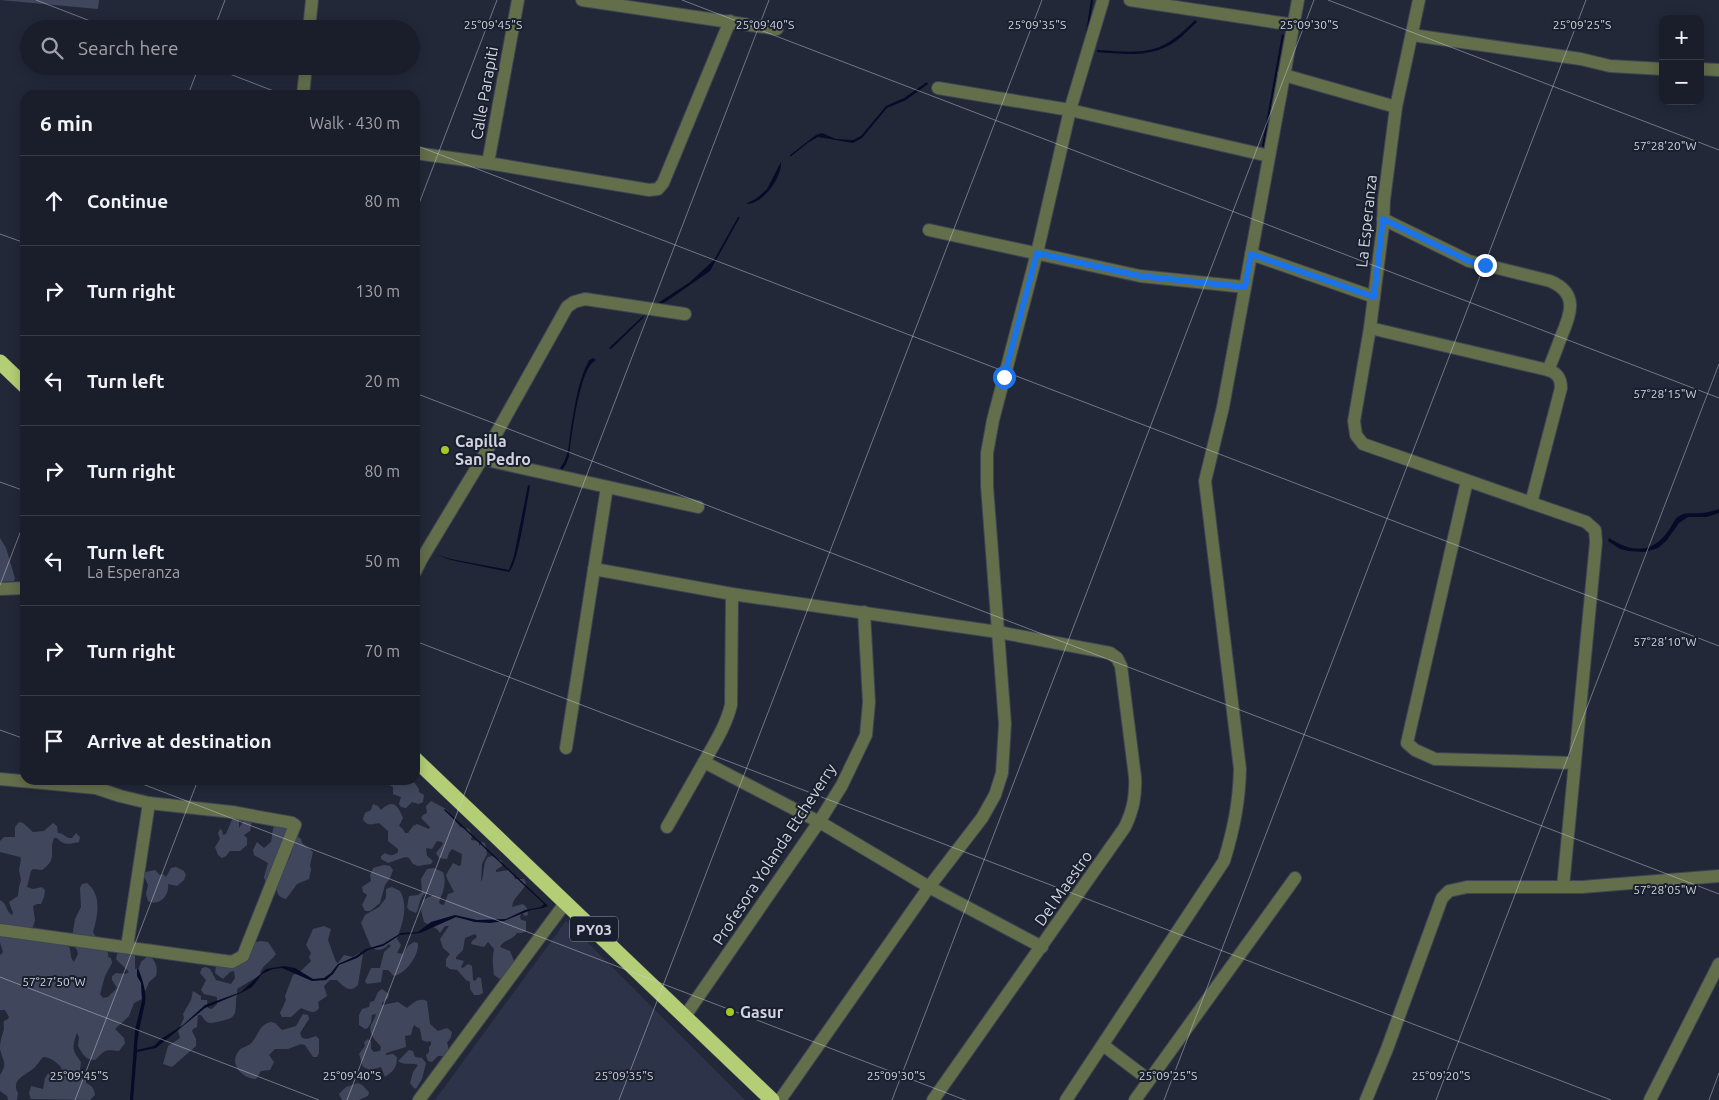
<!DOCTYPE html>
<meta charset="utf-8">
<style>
:root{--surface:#1a1e2b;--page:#272b37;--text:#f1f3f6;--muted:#9fa2a9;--line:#383c47}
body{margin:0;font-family:Ubuntu,sans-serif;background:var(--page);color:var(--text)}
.controls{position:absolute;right:15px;top:15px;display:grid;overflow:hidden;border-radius:10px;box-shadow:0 2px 12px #0003}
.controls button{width:45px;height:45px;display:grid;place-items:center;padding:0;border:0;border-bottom:1px solid var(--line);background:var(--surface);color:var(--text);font:25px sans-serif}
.stop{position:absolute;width:15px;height:15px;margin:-11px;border:4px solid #1a73e8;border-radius:50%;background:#fff}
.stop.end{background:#1a73e8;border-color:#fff;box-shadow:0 1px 5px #0008}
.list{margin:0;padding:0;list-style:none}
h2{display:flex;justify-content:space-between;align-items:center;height:65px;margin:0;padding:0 20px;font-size:21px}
h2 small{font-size:16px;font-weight:400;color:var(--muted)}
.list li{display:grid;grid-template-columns:32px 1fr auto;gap:15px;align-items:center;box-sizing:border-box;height:90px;padding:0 20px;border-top:1px solid var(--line)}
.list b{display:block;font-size:19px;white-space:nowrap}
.list p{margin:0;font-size:16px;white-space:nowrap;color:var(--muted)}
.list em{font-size:16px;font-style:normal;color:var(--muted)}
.icon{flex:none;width:28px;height:28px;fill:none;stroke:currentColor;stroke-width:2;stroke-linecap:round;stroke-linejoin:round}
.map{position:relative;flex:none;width:1719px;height:1100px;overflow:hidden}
.search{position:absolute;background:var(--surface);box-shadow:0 2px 12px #0003;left:20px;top:20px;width:400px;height:55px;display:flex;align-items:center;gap:12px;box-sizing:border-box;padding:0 18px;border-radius:28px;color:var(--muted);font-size:19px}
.panel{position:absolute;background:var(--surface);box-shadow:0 2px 12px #0003;left:20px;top:90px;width:400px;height:695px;border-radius:15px}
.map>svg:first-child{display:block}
</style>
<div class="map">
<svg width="1719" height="1100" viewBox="0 0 1719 1100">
<rect width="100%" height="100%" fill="#232839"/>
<!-- built -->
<path fill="#2d3349" d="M566 921 745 1100H435Z"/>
<!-- green -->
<g fill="#40475d">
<path d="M0 0H99L98 9Z"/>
<path d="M0 538 6 548 15 578 14 581 0 582Z"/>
<path d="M382 780H408V784L414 782 419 789V792L424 795 423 802 419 804 412 802 406 808 401 807 399 804 401 797 393 794V787L389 785 392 780 385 782Z"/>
<path d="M431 801 446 809 460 827 469 829 472 835 471 840 479 841V846L482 842 485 843 487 854 482 864 481 882C485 874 482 864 488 857L492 856 502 861V866L496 870V872L509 870 513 873 515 879H524L526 883C523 893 513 896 512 907L523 904 527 908 528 915 525 916 522 913 520 916 521 920 526 921V931L522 933H517C513 940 503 940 500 947L510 951 514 961 507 976 500 979 494 975C493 967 492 958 494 949L488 942 484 947 471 944 472 941 477 937 475 934 465 938 463 950 456 957V959L464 961 461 967 463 968 468 964 472 966 473 980 475 981 478 977 481 978 483 993 479 995H474L470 989V982L466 980 457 970 450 969 446 966V959L450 954 443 948 440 939 449 926H445L440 933 437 929 424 922 421 910 423 900 433 895 429 893 424 894C418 901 420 907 416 913L409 910 407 907 409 896 418 895 422 892 421 879 427 869 434 868 443 872C447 883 443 892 439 902L440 904 444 905 448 894 454 892C452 887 447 880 446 875L453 863 459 866 461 865 462 854 452 849 449 853 447 859 439 858 436 853 443 844 442 842 437 841 432 849 426 848 427 856 433 861 431 864 418 866 413 864 409 858 405 857 388 863 381 859V856L385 853C390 856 394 856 398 852V849L388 841V831L379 823C373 824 367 827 363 819L365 813 371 810 373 804 378 806 381 810C393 798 398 806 403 818L399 826 403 829 405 833H408L413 826 417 824 429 829 430 827 421 818 423 815 427 813 426 806Z"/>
<path d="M233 817 239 819V828L245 819 252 821 250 831 244 835 247 838V845L240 851H230L226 856 222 858 218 855 215 847 220 839 218 833 220 829 222 830 223 835 226 834Z"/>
<path d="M277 821 301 839 302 843 313 852 310 865 311 870 309 879 297 884 286 899C263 894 290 864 292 851L288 850 269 882 265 881 264 877 268 863 254 855 253 850 257 842 264 848 271 842 273 829Z"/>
<path d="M19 822 23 823 33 832 44 831 53 823 57 826 58 833C64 833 66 839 72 838L76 833 80 837 79 842C69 844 64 846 57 838H54C48 852 59 858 42 870L33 869 31 871 27 887 33 889 42 887 45 890 44 897 41 904H37L33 906 35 920 33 927 23 928 68 945C72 950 69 957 74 962L78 954 77 950 72 942V937L75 919 81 907 80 888 82 884 87 883C102 895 98 915 93 932 97 941 110 947 108 957L111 958 112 963 105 976 100 994 103 998 108 997 117 988 112 980V976L116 973 125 974 129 972 116 959 118 950 135 955V969L139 968 141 962 148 956C156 959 158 968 156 976L149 982 142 999 134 1003 129 1016 115 1029 124 1038 125 1043 119 1051C104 1049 105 1050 95 1060 85 1060 83 1054 78 1046L79 1037 77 1033C71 1048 73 1051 81 1062L80 1071 86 1074V1083C92 1086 94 1088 95 1095L90 1100 31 1099 29 1093 31 1086 43 1089 45 1078 49 1072 63 1071C60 1064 51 1057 43 1057 40 1060 38 1064 35 1067 27 1075 10 1079 18 1093L17 1100H8L7 1096 0 1091V1075C8 1063 3 1062 0 1049 0 1041 2 1036 4 1029 4 1026 3 1024 4 1021L8 1019 9 1017 5 1010H0V955L3 952 0 942V900C7 903 6 912 12 915L13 913 9 902 18 896 19 887 21 880 19 870 21 859 20 857 0 852V841L4 837H15V827Z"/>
<path d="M384 865 390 866 393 870 390 878 385 885 380 903 370 911H365L362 905 367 895 363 892 362 887 371 881 370 875 373 868Z"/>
<path d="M176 867 184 871 186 875 184 880 177 886 168 884C170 895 159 907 148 901L146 894 148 885 144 876 146 872 155 870 160 875 163 874 166 877 171 868Z"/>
<path d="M392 887 400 891C409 907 402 924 397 939L401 945 397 953 403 954 408 946 414 942 418 943C419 956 406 973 394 976L388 970H383L381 982 367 984 365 981 371 968H380L384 952 391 946 389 944C384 950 378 952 371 947L361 923 365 915 379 907 386 898V889Z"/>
<path d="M324 926 331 929 328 940 336 962 338 963 344 955 353 957 359 953 363 954 358 985C350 994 343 986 337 980H330L324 986 327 996 318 1002 319 1008C313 1016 308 1010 301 1008L291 1017H282L280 1013 286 1000 285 996 293 975 301 971 311 961 309 957 311 953 306 945 313 929Z"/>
<path d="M261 941 268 942 276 954C271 962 261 965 260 975L237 989C238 994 236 997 236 1001 236 1019 233 1018 217 1022 207 1024 207 1023 201 1015H198L197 1027 193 1029 192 1031 196 1039V1046L172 1067 163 1064 168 1046 180 1038 178 1031 184 1018 183 1014 191 1000 193 991 201 996V1000H207L208 1008 212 1009 217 1004V997L204 994 201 990 206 980 200 973 202 968 206 967 210 969 216 980 231 984 235 978 234 971 230 972 223 979 215 973 216 966 252 943Z"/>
<path d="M382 989 389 994 388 998 382 1003V1005L398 1002 407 1008C413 1003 419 997 427 1001L430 1024 438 1031 447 1028 452 1032 451 1037 447 1043C449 1048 449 1052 445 1056H438L432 1062 428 1061 426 1055 429 1052V1047L431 1045V1042L429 1041 427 1042 422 1040 420 1029 414 1025 413 1027 411 1035 405 1036 406 1047 386 1053V1055L393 1054 397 1057C397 1068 393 1071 385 1077L381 1067 370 1070 363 1067 359 1054 365 1046 364 1042 368 1039 371 1041V1049L374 1052 380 1051 381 1047C376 1040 368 1035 371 1025 373 1021 375 1018 376 1014L372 1015 371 1022 368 1028 365 1029 359 1025V1015L362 1009 369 1007 370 1002 374 1001 378 992Z"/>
<path d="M303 1014 308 1015 309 1019 300 1033 302 1038 307 1039 316 1036 319 1039V1053L317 1057H313L305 1045 301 1044 288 1049H275L269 1055 274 1062 270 1070 261 1071 256 1079C243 1079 229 1065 238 1052 242 1046 249 1047 253 1041 259 1033 260 1024 271 1022L275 1023 282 1030 296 1026Z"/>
<path d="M409 1050 413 1051 415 1057 422 1058 426 1063 422 1079 416 1089 414 1088 410 1083 413 1072 418 1065C411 1062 404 1066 398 1061Z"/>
<path d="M358 1083 362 1085 369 1092 368 1096 359 1100H342L339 1094 346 1087Z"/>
</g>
<!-- water -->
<g fill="#070b28">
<path d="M1091 0H1093L1087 39 1068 105 937 84V82L1067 103 1085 39Z"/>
<path d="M1195 20 1197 22C1188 30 1178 42 1166 47 1145 57 1120 54 1097 52V50C1145 53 1160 56 1195 20Z"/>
<path d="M1282 34 1284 35 1264 147 1262 146Z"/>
<path d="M927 82 928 84 906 100 887 108 862 138 853 143 818 137 809 142 790 157V155L816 135 822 133 836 139 853 140 861 136 886 106 904 98Z"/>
<path d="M781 162C782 178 763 204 746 204L757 198 767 189Z"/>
<path d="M738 217H740L710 271 667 301 660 305 658 303 690 282 714 260Z"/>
<path d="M643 316 644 317 611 349 609 348Z"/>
<path d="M593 358 596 360C579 368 572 436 569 456L566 464 562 470 560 468C569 458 569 441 571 428 575 405 578 381 589 360Z"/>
<path d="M528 485 530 486C527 501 518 564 509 572L451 560 435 554 451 559 509 570 514 556Z"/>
<path d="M1719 509V513L1707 517H1688L1679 523 1667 540 1658 548 1645 552 1628 551 1620 549 1608 541 1609 538C1633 553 1652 554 1669 530 1673 524 1674 518 1681 515 1688 512 1693 514 1700 513 1706 513 1713 511 1719 509Z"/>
<path d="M445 809 548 906 543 908 531 910 504 921 490 923 475 922 456 917 420 933 400 935 383 946 368 950 357 958 339 965 333 974 326 980 312 981 282 968 273 969 262 974 252 987 243 992 205 1008 156 1048 137 1052 133 1100H130L135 1030 142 1001 141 983 137 976V969L138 968C142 979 147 991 145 1003 142 1019 137 1034 137 1050L154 1046 161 1039 183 1025 205 1005 241 992 266 969 284 966 295 968 313 979 324 978 331 973 338 964 356 956 366 949 383 944 401 933 418 932 431 922 455 915 477 920 506 919 525 910 541 907 544 904 444 810Z"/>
</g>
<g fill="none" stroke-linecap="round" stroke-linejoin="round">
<defs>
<g id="minor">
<path d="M582 0 777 29"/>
<path d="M1130 0 1294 25"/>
<path d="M1419 0 1396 107 1384 200 1383 226 1370 328 1354 421 1356 435 1363 444 1586 522 1595 530 1596 542 1563 887"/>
<path d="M309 29 312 0"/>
<path d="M1412 35 1581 59 1610 66 1663 69"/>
<path d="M1700 69 1719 70"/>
<path d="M1284 75 1396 107"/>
<path d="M938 88 1070 110 1269 156"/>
<path d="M303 95 306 66"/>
<path d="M415 153 488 163 649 190 658 189 663 183 730 21"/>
<path d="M488 163 518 0"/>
<path d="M1383 219 1469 261 1550 281C1579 293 1571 314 1561 337 1557 348 1553 359 1548 370 1558 373 1561 379 1561 388L1531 503"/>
<path d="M929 230 1140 276 1245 287"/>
<path d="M1251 254 1374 297"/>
<path d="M1370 328 1548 370"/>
<path d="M482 459 698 507"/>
<path d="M1467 481 1407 743 1415 750 1435 759 1574 763"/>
<path d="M594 569 732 594 998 632 1110 653 1117 658 1121 666 1135 777C1136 796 1133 810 1125 827L933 1100"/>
<path d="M415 572 421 560 482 459 567 307 574 302 585 299 685 314"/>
<path d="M0 589 25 588"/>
<path d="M566 748 607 487"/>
<path d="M704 762C714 744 726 726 731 705L732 594"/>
<path d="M0 779 96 788 120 796 149 803 232 812 292 823 295 825 243 956 232 962 0 930"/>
<path d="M667 827 704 762 823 824 929 887 1042 947"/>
<path d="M127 947 149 803"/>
<path d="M685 1016 819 822 842 785 866 735 869 702 864 612"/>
<path d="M1103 1045 1149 1080"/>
<path d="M419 1100 566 902"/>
<path d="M780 1100 929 887 982 818 995 795 1002 773 1005 724 987 486V453L993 420 1037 253 1070 110 1103 0"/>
<path d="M1066 1100 1224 861C1234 828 1239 803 1240 769L1205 481 1223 407 1298 0"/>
<path d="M1135 1100 1295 878"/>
<path d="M1366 1100 1387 1049 1442 898 1449 891 1467 887H1582L1719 876"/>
<path d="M1650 1100 1719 964"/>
</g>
<g id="highway">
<path d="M0 362 25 386"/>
<path d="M415 759 772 1100"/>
</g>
</defs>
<!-- minor casing -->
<use href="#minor" stroke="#3f4454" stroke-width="14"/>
<!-- highway casing -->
<use href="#highway" stroke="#3f4454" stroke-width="16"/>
<!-- minor -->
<use href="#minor" stroke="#636e4b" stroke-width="12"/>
<!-- highway -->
<use href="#highway" stroke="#b3ce75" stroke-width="15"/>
</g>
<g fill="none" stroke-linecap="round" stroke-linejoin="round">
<!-- route -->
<path stroke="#1a73e8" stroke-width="6" d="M1004 377 1037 253 1140 276 1245 287 1251 254 1374 297 1383 219 1469 261 1485 265"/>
</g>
<!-- ticks -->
<path fill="none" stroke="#d1d4df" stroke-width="1" stroke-opacity="0.45" d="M36 0 111 29M682 0 1719 398M1328 0 1719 150M214 29 225 0M209 66 284 95M188 95 199 66M415 145 1719 646M415 214 497 0M0 234 25 243M415 393 1719 894M0 482 25 491M0 585 25 520M415 641 1611 1100M0 730 25 739M132 780 965 1100M0 977 319 1100M75 1100 198 780M347 1100 769 0M619 1100 1042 0M892 1100 1314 0M1164 1100 1586 0M1436 1100 1719 364M1709 1100 1719 1073"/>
<!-- markers -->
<g fill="#a3c926" stroke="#1a1f2e" stroke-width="2">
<circle cx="445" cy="450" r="5"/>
<circle cx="730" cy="1012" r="5"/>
</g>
<g text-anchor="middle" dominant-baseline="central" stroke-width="4" stroke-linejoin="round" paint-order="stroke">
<!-- shield labels -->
<rect fill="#1a1f2e" stroke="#9a9eaa" stroke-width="1" x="570" y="916.5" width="48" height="25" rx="4"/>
<g font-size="15" font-weight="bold" fill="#d1d4df">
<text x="594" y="929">PY03</text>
</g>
<!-- street labels -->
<g font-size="16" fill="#d1d4df" stroke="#1a1f2e">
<text transform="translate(484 93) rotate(-80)">Calle Parapiti</text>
<text transform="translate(1366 221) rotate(-84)">La Esperanza</text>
<text transform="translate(774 854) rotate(-57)">Profesora Yolanda Etcheverry</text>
<text transform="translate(1063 888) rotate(-55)">Del Maestro</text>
</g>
<!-- poi labels -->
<g font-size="16" font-weight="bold" fill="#d1d4df" stroke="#1a1f2e" text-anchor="start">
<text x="455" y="441">Capilla<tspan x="455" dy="18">San Pedro</tspan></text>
<text x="740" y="1012">Gasur</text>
</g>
</g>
<g font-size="12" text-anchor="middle" fill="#d1d4df" stroke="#1a1f2e" stroke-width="4" stroke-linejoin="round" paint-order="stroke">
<text x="1582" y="29">25°09'25"S</text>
<text x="493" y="29">25°09'45"S</text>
<text x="765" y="29">25°09'40"S</text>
<text x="1037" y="29">25°09'35"S</text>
<text x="1309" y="29">25°09'30"S</text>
<text x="1665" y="150">57°28'20"W</text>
<text x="1665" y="398">57°28'15"W</text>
<text x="1665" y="646">57°28'10"W</text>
<text x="1665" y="894">57°28'05"W</text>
<text x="54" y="986">57°27'50"W</text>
<text x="79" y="1080">25°09'45"S</text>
<text x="352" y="1080">25°09'40"S</text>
<text x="624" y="1080">25°09'35"S</text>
<text x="896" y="1080">25°09'30"S</text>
<text x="1168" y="1080">25°09'25"S</text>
<text x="1441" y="1080">25°09'20"S</text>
</g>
</svg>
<div class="controls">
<button>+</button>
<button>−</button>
</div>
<div class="stop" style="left:1004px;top:377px"></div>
<div class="stop end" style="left:1485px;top:265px"></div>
<div class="search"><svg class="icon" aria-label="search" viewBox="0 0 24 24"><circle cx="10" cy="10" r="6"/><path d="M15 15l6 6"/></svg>Search here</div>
<section class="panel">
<h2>6 min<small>Walk · 430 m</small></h2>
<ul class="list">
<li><svg class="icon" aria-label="ahead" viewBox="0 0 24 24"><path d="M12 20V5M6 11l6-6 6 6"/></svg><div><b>Continue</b></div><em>80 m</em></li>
<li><svg class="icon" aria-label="right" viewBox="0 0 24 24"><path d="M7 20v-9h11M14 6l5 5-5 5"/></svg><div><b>Turn right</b></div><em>130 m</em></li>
<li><svg class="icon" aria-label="left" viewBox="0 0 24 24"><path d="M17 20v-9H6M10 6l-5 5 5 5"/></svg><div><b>Turn left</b></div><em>20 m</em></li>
<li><svg class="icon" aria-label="right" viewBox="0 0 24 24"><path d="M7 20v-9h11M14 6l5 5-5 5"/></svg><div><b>Turn right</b></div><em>80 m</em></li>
<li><svg class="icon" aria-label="left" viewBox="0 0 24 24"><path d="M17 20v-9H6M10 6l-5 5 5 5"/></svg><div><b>Turn left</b><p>La Esperanza</p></div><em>50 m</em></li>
<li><svg class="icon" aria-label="right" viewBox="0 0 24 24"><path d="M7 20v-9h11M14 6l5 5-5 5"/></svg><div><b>Turn right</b></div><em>70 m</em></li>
<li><svg class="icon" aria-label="arrive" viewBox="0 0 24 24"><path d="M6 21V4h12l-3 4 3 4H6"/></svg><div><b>Arrive at destination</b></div></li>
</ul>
</section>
</div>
